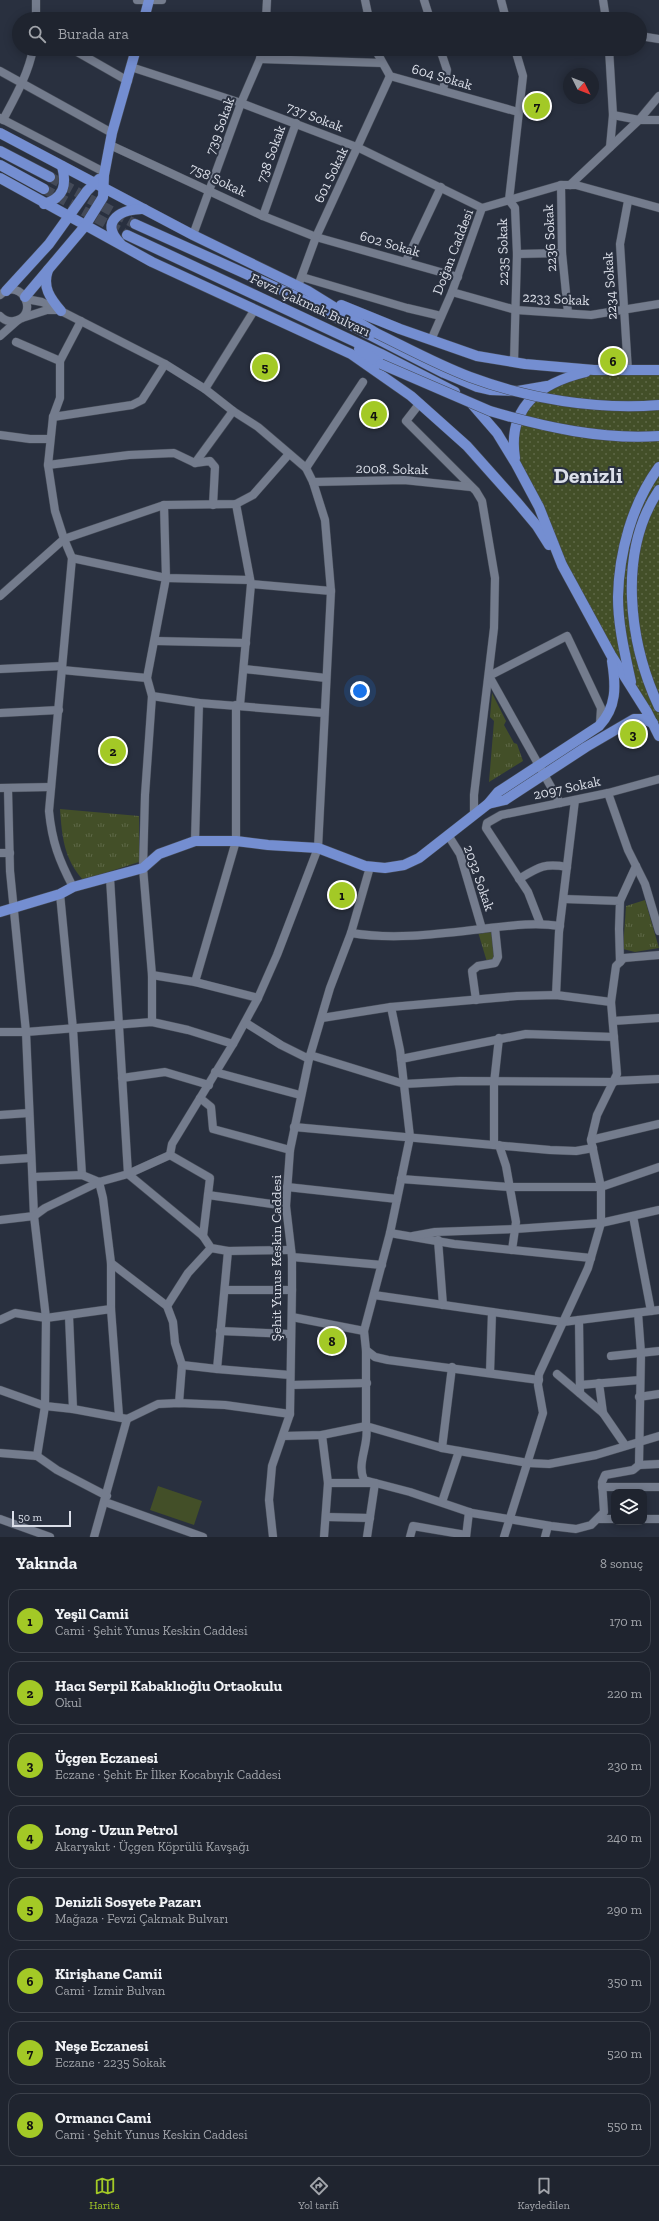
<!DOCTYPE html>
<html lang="tr">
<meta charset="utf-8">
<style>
:root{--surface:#1f242f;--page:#2c303b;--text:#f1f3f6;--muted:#a1a4aa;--line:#3c414b;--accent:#a3c926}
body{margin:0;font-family:"Zilla Slab",serif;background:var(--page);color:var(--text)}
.controls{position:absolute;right:12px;bottom:12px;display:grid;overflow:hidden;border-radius:8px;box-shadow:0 2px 10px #0003}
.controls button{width:36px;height:36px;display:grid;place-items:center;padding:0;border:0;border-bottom:1px solid var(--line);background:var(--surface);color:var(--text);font:20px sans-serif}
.compass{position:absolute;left:563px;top:68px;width:36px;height:36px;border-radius:50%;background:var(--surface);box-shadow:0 2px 10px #0003;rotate:132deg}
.scale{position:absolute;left:12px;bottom:10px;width:59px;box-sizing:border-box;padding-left:4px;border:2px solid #dbdfe9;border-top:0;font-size:11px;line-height:14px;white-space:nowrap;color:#dbdfe9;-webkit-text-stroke:3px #29303f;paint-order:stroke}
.you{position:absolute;left:360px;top:691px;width:14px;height:14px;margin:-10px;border:3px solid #fff;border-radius:50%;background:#1a73e8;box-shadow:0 0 0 6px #1a73e833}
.badge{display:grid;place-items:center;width:26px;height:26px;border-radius:50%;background:var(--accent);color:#111;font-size:13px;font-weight:700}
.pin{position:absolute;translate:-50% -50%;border:2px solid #fff;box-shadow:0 1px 4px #0006}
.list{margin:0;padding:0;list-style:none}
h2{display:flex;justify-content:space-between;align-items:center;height:52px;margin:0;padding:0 16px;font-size:17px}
h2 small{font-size:13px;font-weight:400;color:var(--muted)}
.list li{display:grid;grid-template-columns:26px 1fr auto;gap:12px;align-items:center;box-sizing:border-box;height:64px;margin:0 8px 8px;padding:0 8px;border:1px solid var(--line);border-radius:12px}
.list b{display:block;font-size:15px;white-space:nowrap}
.list p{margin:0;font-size:13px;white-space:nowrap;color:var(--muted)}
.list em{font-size:13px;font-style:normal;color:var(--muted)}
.icon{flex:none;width:22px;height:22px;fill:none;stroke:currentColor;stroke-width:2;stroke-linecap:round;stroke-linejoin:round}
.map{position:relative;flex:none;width:659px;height:1537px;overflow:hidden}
.search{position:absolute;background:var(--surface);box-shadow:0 2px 10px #0003;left:12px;right:12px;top:12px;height:44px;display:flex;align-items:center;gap:10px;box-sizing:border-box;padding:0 14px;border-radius:22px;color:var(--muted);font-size:15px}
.sheet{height:628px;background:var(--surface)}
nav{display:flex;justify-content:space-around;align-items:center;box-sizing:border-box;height:56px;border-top:1px solid var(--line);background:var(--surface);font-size:11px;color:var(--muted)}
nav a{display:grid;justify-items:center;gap:2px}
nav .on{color:var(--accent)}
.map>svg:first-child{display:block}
</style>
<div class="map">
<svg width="659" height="1537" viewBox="0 0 659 1537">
<defs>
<pattern id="grass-dots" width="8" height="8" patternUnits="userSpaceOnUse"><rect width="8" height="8" fill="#434f28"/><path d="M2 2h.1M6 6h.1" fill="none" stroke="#5e6847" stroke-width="1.8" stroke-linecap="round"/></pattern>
<pattern id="park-tufts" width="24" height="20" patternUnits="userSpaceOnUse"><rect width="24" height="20" fill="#434f28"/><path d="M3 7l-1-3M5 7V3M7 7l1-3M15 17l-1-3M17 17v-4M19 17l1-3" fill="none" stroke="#5e6847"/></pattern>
</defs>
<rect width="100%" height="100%" fill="#29303f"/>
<!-- grass -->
<path fill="url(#grass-dots)" d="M659 370V728L611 655 516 464 513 443 532 399 581 373Z"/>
<!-- park -->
<g fill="url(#park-tufts)">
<path d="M492 693 506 721 504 725 514 743 517 744 523 761 489 782 494 721 490 717Z"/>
<path d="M60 809 139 816V862L83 880C64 859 62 837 60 809Z"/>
<path d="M645 900 659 948 635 952 623 949 626 906Z"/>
<path d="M493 931 497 956 494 960 487 962 478 932Z"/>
</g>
<!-- pitch -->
<path fill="#434f28" d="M158 1486 202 1501 194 1525 150 1510Z"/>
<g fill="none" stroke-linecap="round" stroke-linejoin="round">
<!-- major-tunnel -->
<g stroke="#444a58" stroke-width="10" stroke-dasharray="10 5" stroke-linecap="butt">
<path d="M50 177 135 224"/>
<path d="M44 189 127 235"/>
</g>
<defs>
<g id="minor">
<path d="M137 0H162"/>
<path d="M365 0 369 19"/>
<path d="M424 0 430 19"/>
<path d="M501 0 506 19"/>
<path d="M603 0 606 19"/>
<path d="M36 19V0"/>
<path d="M266 19 267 0"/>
<path d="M640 36 659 39"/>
<path d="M72 49 128 81"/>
<path d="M375 49 390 76 518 112"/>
<path d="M440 49 447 70 443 90"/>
<path d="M609 49 613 115 610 147"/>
<path d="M260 59 382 63"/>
<path d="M131 67 241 103 359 148 482 208"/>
<path d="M0 71 112 133"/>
<path d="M613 115 639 120H659"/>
<path d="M0 118 104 172"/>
<path d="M3 120C15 97 28 75 33 49"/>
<path d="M110 145 263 216 316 237 458 277"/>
<path d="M561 185 562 253 568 313"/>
<path d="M570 185 639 120 659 96"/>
<path d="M628 201 620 244 628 371"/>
<path d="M263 216 296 123"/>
<path d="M193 235 241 103 260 59 262 49"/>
<path d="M517 254 562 253"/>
<path d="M406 261 441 187"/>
<path d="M302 277 407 308 441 316"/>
<path d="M298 286 316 237 390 76"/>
<path d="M452 292 516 310 591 315 659 304"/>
<path d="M0 295C23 275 40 317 14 321 9 322 4 320 0 316"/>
<path d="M26 299 42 302 61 311 165 364 205 389 233 411 258 427 306 468 313 482 325 520 331 591 318 848 277 955 258 998 233 1044 172 1144 170 1155"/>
<path d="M22 318 47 310H56"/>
<path d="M0 336 18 320"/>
<path d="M431 340 452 292 482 208 561 185H576L659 208"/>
<path d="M16 342 60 361"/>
<path d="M514 362 517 254 515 208 509 200 523 76 515 49"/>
<path d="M205 389 255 309"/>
<path d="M420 403 406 421 476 491 482 501 495 578 494 628 474 795V815"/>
<path d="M53 417 132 405 142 400 165 364"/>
<path d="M0 435 30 439H50"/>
<path d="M195 463 233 411"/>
<path d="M48 465 129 455 174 453 195 463 210 461 215 467 213 505"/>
<path d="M306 468 363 382"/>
<path d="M313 482 404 480 471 487"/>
<path d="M236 504 251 584 240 705"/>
<path d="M72 558 166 578 250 580"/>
<path d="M251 584 331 591"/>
<path d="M0 596 64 539 164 505 236 504 253 495 289 454"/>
<path d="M156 641 246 643"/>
<path d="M0 669 62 666"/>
<path d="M244 669 326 678"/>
<path d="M62 670 147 678"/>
<path d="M152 696 199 703 323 713"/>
<path d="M0 713 59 710"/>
<path d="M0 788 51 787"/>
<path d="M8 789 10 871 26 1032 34 1216 46 1318 45 1406 37 1456"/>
<path d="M608 793 628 850 645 884 659 931"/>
<path d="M560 803 489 676 567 636 601 708 600 724"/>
<path d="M448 835 460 854 482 929"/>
<path d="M195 841 199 703"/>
<path d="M0 853H10"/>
<path d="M110 878 128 1174 203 1236 211 1248 228 1251 290 1250"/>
<path d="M519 879C539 867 544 863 567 867"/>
<path d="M73 887C59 860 52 842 49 811L72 558 64 539 55 511 48 465 53 417 60 398V361L81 321"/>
<path d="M60 894 73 1029 82 1175"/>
<path d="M564 899 620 901 619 929 620 962"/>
<path d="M620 901 636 866"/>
<path d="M540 923 528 892 486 828 487 823 501 815 608 793 659 779"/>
<path d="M351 933C394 940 438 934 481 929 508 926 533 922 560 926"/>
<path d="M152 975 195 982 258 998"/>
<path d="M195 982 236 841V705"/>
<path d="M556 995 559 932 575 800"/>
<path d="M476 1000 472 971 478 966 495 963 498 957 495 928"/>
<path d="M391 1007 400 1050 410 1137 390 1233 364 1331 366 1350 375 1357 388 1360 539 1380"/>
<path d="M322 1018 391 1007 517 996 556 995 611 1002"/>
<path d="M613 1021 659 1018"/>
<path d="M152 1022V975L143 868 145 795 152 696 147 678 166 578 164 505"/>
<path d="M246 1023 281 1045 309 1059"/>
<path d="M0 1032H26L152 1022 188 1030 233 1044"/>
<path d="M310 1055 404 1084 460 1081 614 1082"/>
<path d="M401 1059 526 1034 614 1037"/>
<path d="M215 1072 300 1095"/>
<path d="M122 1078 165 1072 209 1085"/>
<path d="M615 1081 659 1079"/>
<path d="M200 1098 211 1107 213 1129 290 1150"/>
<path d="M0 1115 29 1113"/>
<path d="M294 1127 550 1150 576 1151 593 1148"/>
<path d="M591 1140 659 1124"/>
<path d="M494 1145V1083L499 1038"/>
<path d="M499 1145 506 1166 516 1222 512 1250"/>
<path d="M0 1160 30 1158"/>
<path d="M33 1177 82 1175 99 1182 128 1174 170 1155 210 1178 203 1236"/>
<path d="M401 1179 509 1187H601L659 1167"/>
<path d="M287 1187 397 1199"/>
<path d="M208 1195 286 1206"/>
<path d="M633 1216 651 1311"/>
<path d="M0 1220 34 1216 45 1208 99 1182 103 1198 111 1263 167 1306 173 1322 175 1343 182 1365 179 1403"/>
<path d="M390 1233 454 1244 591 1258"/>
<path d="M413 1236 435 1232 515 1229 601 1223 659 1210"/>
<path d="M438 1240 443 1305"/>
<path d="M228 1251 217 1369 290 1375"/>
<path d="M292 1257 382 1265"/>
<path d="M225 1290H292"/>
<path d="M374 1295 563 1322 659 1310"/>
<path d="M167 1306 188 1273 211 1248"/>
<path d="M111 1309V1263"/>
<path d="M69 1316 73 1409"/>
<path d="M292 1317 364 1331"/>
<path d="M0 1320 15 1313 46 1318 111 1309 119 1416"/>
<path d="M579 1320 580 1393"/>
<path d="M220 1331 290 1334"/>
<path d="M366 1350V1426L442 1448 528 1463 549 1464 596 1455 659 1436"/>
<path d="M611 1356 659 1351"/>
<path d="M182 1365 217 1369"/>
<path d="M490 1373 492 1312"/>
<path d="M557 1374 603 1413 625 1445"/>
<path d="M599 1383 603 1413"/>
<path d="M291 1385 367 1383"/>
<path d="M580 1385 640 1380"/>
<path d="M0 1390 45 1406 73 1409 127 1419 158 1404 179 1403 225 1405 290 1414"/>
<path d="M639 1397 659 1394"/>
<path d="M322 1435 328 1483 324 1537"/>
<path d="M283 1436 322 1435 366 1426C370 1443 356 1463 364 1480L410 1492 472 1513 551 1526 576 1529 591 1525 604 1512 602 1482 605 1475 633 1470 639 1465 641 1353 638 1313"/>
<path d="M442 1448 452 1367"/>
<path d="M0 1453 37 1456 57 1470 107 1496"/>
<path d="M639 1465 659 1464"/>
<path d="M328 1483H375L367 1537"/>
<path d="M602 1487H659"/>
<path d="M105 1502 203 1537"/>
<path d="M442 1502 459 1451"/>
<path d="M327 1517 370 1518"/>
<path d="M0 1519 50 1537"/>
<path d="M599 1519H614"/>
<path d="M644 1519H659"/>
<path d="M94 1537 127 1419"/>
<path d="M273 1537 269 1500 272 1466 290 1414 292 1290V1257L286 1206 290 1150 309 1059 330 988 351 933 370 867"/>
<path d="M410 1537 413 1526 466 1535"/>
<path d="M466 1537 469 1512"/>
<path d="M504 1537 543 1413 538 1385 539 1374 588 1268 601 1223V1187L591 1140 597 1115 617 1074 611 1002 616 966 624 958 659 955"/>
<path d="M545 1537 548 1526"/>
</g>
<g id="major">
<path d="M144 19 149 0"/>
<path d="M0 133 193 235 308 291 376 333"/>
<path d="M0 151 50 177"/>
<path d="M0 165 44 189"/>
<path d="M0 178 152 262 351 354 411 396 467 446 516 501 537 526 549 545"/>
<path d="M44 204C64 198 67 185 62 166"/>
<path d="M135 224 315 305 338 314"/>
<path d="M127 235 381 354 455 392"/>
<path d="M120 243C98 221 123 208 144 209"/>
<path d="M48 270C42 287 50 298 61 311"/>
<path d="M6 291 49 244 87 191 99 179"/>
<path d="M25 297 85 226 103 197 104 175 112 133 136 49"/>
<path d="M341 305 400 329 477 356 525 364 594 370H659"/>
<path d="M329 314 444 373 477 387 490 390 518 391 547 386"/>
<path d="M359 349 381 364"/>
<path d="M471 403 497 433 516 464 539 507 562 565 611 655 647 712 659 736"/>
<path d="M515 458C507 407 540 383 586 372"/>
<path d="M659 490C617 552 629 643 659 707"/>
<path d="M631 682C625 654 618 626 618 597 619 552 632 504 659 467"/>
<path d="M488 804 505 800 586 747 634 719H643L653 723"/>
<path d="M0 912 60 894 73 887 143 868 159 854 195 841H236L268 845 318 848 365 866 385 868 404 865 419 858 488 804 498 792 599 726C617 707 616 686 612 661"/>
</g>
</defs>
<!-- minor casing -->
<use href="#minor" stroke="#464c58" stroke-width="9"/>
<!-- major casing -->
<use href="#major" stroke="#464c58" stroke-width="11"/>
<!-- minor -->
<use href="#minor" stroke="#747c8d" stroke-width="8"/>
<!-- major -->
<use href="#major" stroke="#748ed1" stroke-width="10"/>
<defs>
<g id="major-bridge">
<path d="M376 333C407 348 438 365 470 377 529 399 596 410 659 405"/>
<path d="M381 364 490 411C544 427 602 440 659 436"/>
</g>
</defs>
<!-- major-bridge casing -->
<use href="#major-bridge" stroke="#464c58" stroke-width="11" stroke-linecap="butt"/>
<!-- major-bridge -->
<use href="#major-bridge" stroke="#748ed1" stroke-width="10"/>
</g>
<g text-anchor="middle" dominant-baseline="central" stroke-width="4" stroke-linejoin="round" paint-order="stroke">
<!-- street labels -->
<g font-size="14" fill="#dbdfe9" stroke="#29303f">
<text transform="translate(442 77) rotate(16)">604 Sokak</text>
<text transform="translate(315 117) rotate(21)">737 Sokak</text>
<text transform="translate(220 126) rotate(-70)">739 Sokak</text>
<text transform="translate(271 154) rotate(-70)">738 Sokak</text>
<text transform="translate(331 175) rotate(-64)">601 Sokak</text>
<text transform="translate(218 180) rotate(25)">758 Sokak</text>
<text transform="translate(550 238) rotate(-93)">2236 Sokak</text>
<text transform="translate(390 244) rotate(16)">602 Sokak</text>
<text transform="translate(453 252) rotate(-69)">Doğan Caddesi</text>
<text transform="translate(503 252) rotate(-91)">2235 Sokak</text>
<text transform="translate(610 286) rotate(-94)">2234 Sokak</text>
<text transform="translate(556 299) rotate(3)">2233 Sokak</text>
<text transform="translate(310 305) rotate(25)">Fevzi Çakmak Bulvarı</text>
<text transform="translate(392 469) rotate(1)">2008. Sokak</text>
<text transform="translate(567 788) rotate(-12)">2097 Sokak</text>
<text transform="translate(479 878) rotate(71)">2032 Sokak</text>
<text transform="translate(276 1258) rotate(-90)">Şehit Yunus Keskin Caddesi</text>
</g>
<!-- town labels -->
<g font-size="22" font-weight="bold" fill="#dbdfe9" stroke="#29303f">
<text x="588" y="475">Denizli</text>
</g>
</g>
</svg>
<div class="controls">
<button><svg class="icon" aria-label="layers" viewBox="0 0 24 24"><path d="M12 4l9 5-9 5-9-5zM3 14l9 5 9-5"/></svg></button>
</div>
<svg class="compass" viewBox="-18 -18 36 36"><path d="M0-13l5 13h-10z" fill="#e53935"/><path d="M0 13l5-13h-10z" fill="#a1a4aa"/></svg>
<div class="scale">50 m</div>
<div class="you"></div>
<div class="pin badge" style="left:342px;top:895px">1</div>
<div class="pin badge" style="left:113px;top:751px">2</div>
<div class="pin badge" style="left:633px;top:734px">3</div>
<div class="pin badge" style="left:374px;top:414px">4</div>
<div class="pin badge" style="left:265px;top:367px">5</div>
<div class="pin badge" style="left:613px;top:361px">6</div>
<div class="pin badge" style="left:537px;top:106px">7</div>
<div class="pin badge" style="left:332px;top:1341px">8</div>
<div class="search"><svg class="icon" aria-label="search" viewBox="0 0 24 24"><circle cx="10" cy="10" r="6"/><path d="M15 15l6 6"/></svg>Burada ara</div>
</div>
<section class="sheet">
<h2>Yakında<small>8 sonuç</small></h2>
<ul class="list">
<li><span class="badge">1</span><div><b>Yeşil Camii</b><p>Cami · Şehit Yunus Keskin Caddesi</p></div><em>170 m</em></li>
<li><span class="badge">2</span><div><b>Hacı Serpil Kabaklıoğlu Ortaokulu</b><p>Okul</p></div><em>220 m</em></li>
<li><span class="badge">3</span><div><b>Üçgen Eczanesi</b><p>Eczane · Şehit Er İlker Kocabıyık Caddesi</p></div><em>230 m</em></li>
<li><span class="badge">4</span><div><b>Long - Uzun Petrol</b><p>Akaryakıt · Üçgen Köprülü Kavşağı</p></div><em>240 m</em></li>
<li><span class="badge">5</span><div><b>Denizli Sosyete Pazarı</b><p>Mağaza · Fevzi Çakmak Bulvarı</p></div><em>290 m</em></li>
<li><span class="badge">6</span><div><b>Kirişhane Camii</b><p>Cami · Izmir Bulvan</p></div><em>350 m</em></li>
<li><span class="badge">7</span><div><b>Neşe Eczanesi</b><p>Eczane · 2235 Sokak</p></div><em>520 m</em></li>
<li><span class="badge">8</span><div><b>Ormancı Cami</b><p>Cami · Şehit Yunus Keskin Caddesi</p></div><em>550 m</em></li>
</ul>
</section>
<nav>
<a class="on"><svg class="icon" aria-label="map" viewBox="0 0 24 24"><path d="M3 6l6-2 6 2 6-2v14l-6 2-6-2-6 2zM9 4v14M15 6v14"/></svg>Harita</a>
<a><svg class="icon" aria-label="directions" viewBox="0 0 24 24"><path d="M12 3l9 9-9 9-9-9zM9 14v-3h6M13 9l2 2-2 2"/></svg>Yol tarifi</a>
<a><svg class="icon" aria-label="saved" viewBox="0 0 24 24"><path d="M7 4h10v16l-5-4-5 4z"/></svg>Kaydedilen</a>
</nav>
